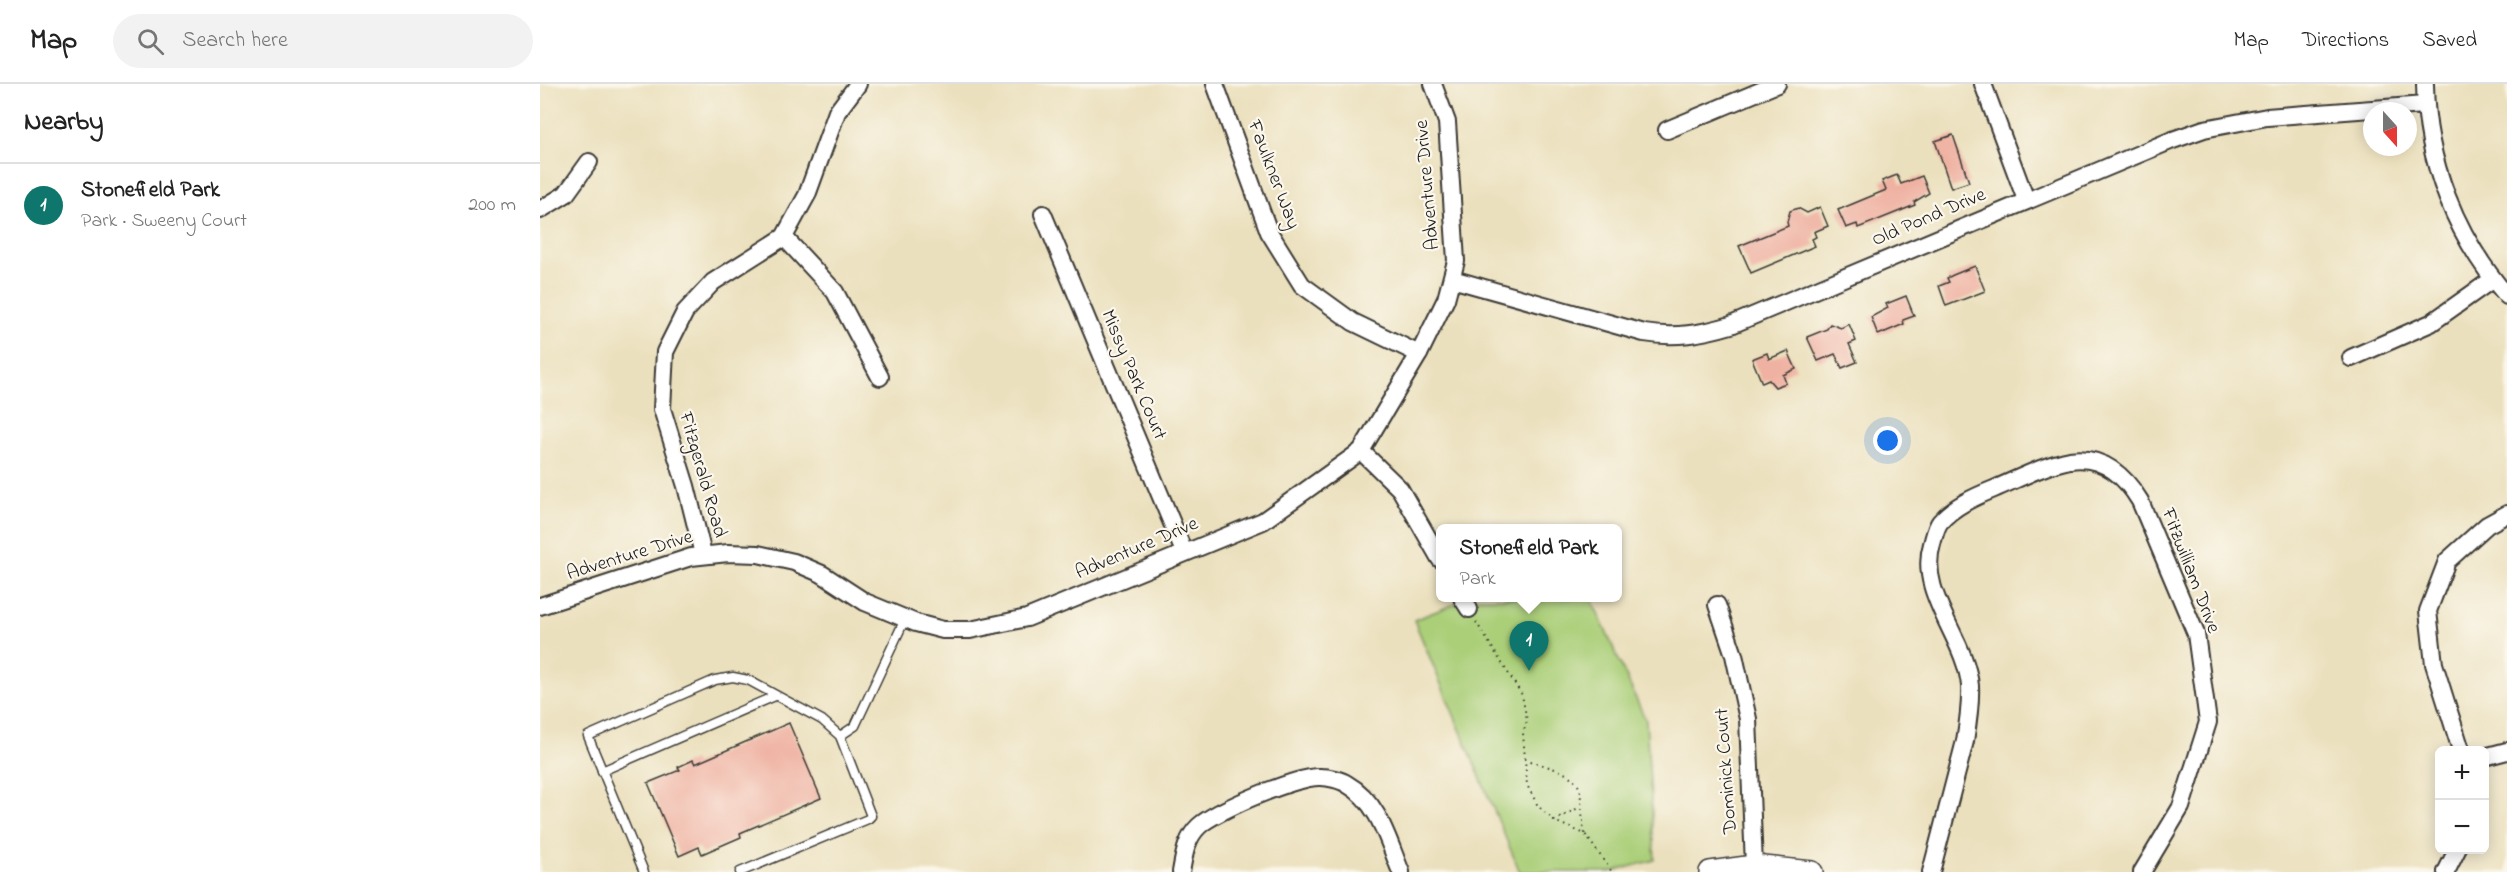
<!DOCTYPE html>
<meta charset="utf-8">
<style>
:root{--surface:#fff;--page:#f2f2f2;--text:#222;--muted:#767676;--line:#e0e0e0;--accent:#0f766e}
body{margin:0;font-family:"Indie Flower",sans-serif;background:var(--page);color:var(--text)}
.controls{position:absolute;right:18px;bottom:18px;display:grid;overflow:hidden;border-radius:9px;box-shadow:0 3px 15px #0003}
.controls button{width:54px;height:54px;display:grid;place-items:center;padding:0;border:0;border-bottom:2px solid var(--line);background:var(--surface);color:var(--text);font:30px sans-serif}
.compass{position:absolute;left:1823px;top:18px;width:54px;height:54px;border-radius:50%;background:var(--surface);box-shadow:0 3px 15px #0003;rotate:159deg}
.you{position:absolute;left:1348px;top:357px;width:21px;height:21px;margin:-15px;border:4px solid #fff;border-radius:50%;background:#1a73e8;box-shadow:0 0 0 9px #1a73e833}
.badge{display:grid;place-items:center;width:39px;height:39px;border-radius:50%;background:var(--accent);color:#fff;font-size:20px;font-weight:700}
.pin{position:absolute;translate:-50% -50px;filter:drop-shadow(0 2px 3px #0008)}
.pin::after{content:'';position:absolute;top:32px;width:21px;height:18px;background:inherit;clip-path:polygon(0 0,100% 0,50% 100%)}
.popup{position:absolute;left:896px;top:440px;width:186px;height:78px;box-sizing:border-box;display:grid;place-content:center;border-radius:9px;background:var(--surface);filter:drop-shadow(0 2px 4px #0005);font-size:20px;white-space:nowrap;color:var(--muted)}
.popup b{font-size:22px;color:var(--text)}
.popup::after{content:'';position:absolute;left:50%;top:100%;margin-left:-12px;border:12px solid transparent;border-top-color:var(--surface)}
.list{margin:0;padding:0;list-style:none}
h2{display:flex;justify-content:space-between;align-items:center;height:78px;margin:0;padding:0 24px;font-size:26px}
h2 small{font-size:20px;font-weight:400;color:var(--muted)}
.list li{display:grid;grid-template-columns:39px 1fr auto;gap:18px;align-items:center;box-sizing:border-box;height:84px;padding:0 24px;border-top:2px solid var(--line)}
.list b{display:block;font-size:22px;white-space:nowrap}
.list p{margin:0;font-size:20px;white-space:nowrap;color:var(--muted)}
.list em{font-size:20px;font-style:normal;color:var(--muted)}
.icon{flex:none;width:33px;height:33px;fill:none;stroke:currentColor;stroke-width:2;stroke-linecap:round;stroke-linejoin:round}
.map{position:relative;flex:none;width:1967px;height:788px;overflow:hidden}
header{display:flex;align-items:center;gap:36px;box-sizing:border-box;height:84px;padding:0 30px;background:var(--surface);border-bottom:2px solid var(--line)}
header strong{font-size:28px}
nav{display:flex;gap:33px;margin-inline-start:auto;font-size:21px}
.search{width:420px;height:54px;background:var(--page);display:flex;align-items:center;gap:15px;box-sizing:border-box;padding:0 21px;border-radius:33px;color:var(--muted);font-size:22px}
main{display:flex}
aside{flex:1;background:var(--surface)}
.map>svg:first-child{display:block}
</style>
<header>
<strong>Map</strong>
<div class="search"><svg class="icon" aria-label="search" viewBox="0 0 24 24"><circle cx="10" cy="10" r="6"/><path d="M15 15l6 6"/></svg>Search here</div>
<nav><a>Map</a><a>Directions</a><a>Saved</a></nav>
</header>
<main>
<aside>
<h2>Nearby<small></small></h2>
<ul class="list">
<li><span class="badge">1</span><div><b>Stonefield Park</b><p>Park · Sweeny Court</p></div><em>200 m</em></li>
</ul>
</aside>
<div class="map">
<svg width="1967" height="788" viewBox="0 0 1967 788">
<rect width="100%" height="100%" fill="#fbf7ec"/>
<filter id="ink" filterUnits="userSpaceOnUse"><feTurbulence type="fractalNoise" baseFrequency=".0167" numOctaves="2"/><feDisplacementMap in="SourceGraphic" scale="12" xChannelSelector="R" yChannelSelector="G"/><feConvolveMatrix kernelMatrix="1 2 1 2 8 2 1 2 1" color-interpolation-filters="sRGB"/></filter>
<filter id="wash" filterUnits="userSpaceOnUse"><feTurbulence type="fractalNoise" baseFrequency=".008" numOctaves="4" result="noise"/><feDisplacementMap in="SourceGraphic" scale="24" xChannelSelector="R" yChannelSelector="G"/><feGaussianBlur stdDeviation="1.35" result="paint"/><feColorMatrix in="noise" values="0 0 0 0 0 0 0 0 0 0 0 0 0 0 0 0 0 1.4 0 .05"/><feComposite in="paint" operator="in"/></filter>
<g filter="url(#wash)">
<rect width="100%" height="100%" fill="#ebe0bd"/>
<!-- green -->
<path fill="#abcf79" stroke="#64764a" stroke-width="1.5" d="M930 514H1051L1106 637 1115 776 1070 788H980L874 536Z"/>
<g id="blocks">
<!-- building -->
<g fill="#efb1a1">
<path d="M1413 51 1429 98 1411 104 1395 57Z"/>
<path d="M1357 91 1361 100 1382 92 1389 109 1374 118 1375 121 1318 144 1317 140 1306 144 1298 126 1346 106 1342 97Z"/>
<path d="M1280 123 1288 142 1274 148 1276 153 1272 155 1275 162 1211 189 1199 162 1248 142 1247 138 1250 127 1258 124 1267 129Z"/>
<path d="M1435 182 1445 207 1406 222 1399 202 1409 198 1407 194 1413 191Z"/>
<path d="M1366 212 1374 232 1363 236 1364 240 1338 251 1331 233 1348 224 1346 220Z"/>
<path d="M1290 240 1301 244 1309 240 1316 257 1309 260 1317 278 1302 284 1295 270 1278 277 1267 253 1287 245Z"/>
<path d="M1248 267 1256 285 1243 291 1246 299 1235 303 1229 296 1222 299 1212 275 1227 269 1229 275Z"/>
<path d="M249 639 281 714 200 749 201 753 162 770 159 763 139 772 108 699 140 686 138 683 153 676 155 680Z"/>
</g>
</g>
</g>
<g filter="url(#ink)">
<use href="#blocks" fill-opacity="0" stroke="#3b3934" stroke-width="1.5"/>
<g fill="none" stroke-linecap="round" stroke-linejoin="round">
<defs>
<g id="service">
<path d="M300 652 315 642 365 535"/>
<path d="M62 687 235 612"/>
<path d="M104 788 48 652 175 596 193 593 208 596 282 636 300 652 331 732 328 735 200 788"/>
</g>
<g id="minor">
<path d="M675 0 729 148 762 201 813 238 879 270"/>
<path d="M1443 0 1486 116"/>
<path d="M1885 0C1886 78 1916 153 1967 212"/>
<path d="M1127 46 1237 0"/>
<path d="M0 126 26 110 49 78"/>
<path d="M503 130 644 468"/>
<path d="M244 153 295 208 340 293"/>
<path d="M912 195 1104 249C1135 254 1161 250 1191 241L1630 57 1664 45 1727 33 1885 21"/>
<path d="M1811 274 1891 239 1953 195"/>
<path d="M821 367 860 405 900 475"/>
<path d="M163 470 146 402 122 325 125 268 145 228 173 198 244 153 267 111 297 28 318 0"/>
<path d="M922 514 929 525"/>
<path d="M1177 521 1194 571 1208 635 1214 782"/>
<path d="M0 522 151 473 188 469 218 470 254 478 282 490 325 518 376 539 403 546H430L487 534 723 437 821 367 879 270 906 215 916 177 907 38 893 0"/>
<path d="M1921 666 1894 580 1888 527 1907 477 1947 441 1967 430"/>
<path d="M1944 673 1967 667"/>
<path d="M641 788C644 772 646 754 659 742 675 727 759 691 781 693 788 693 801 696 807 700 839 718 848 757 861 788"/>
<path d="M1391 788 1425 657C1428 639 1431 620 1430 602 1426 554 1377 509 1392 460 1394 453 1396 443 1400 438 1414 422 1434 413 1454 405 1478 395 1504 381 1530 376 1562 371 1585 392 1600 417L1656 550 1668 638 1641 723 1602 788"/>
<path d="M1906 788 1917 766"/>
</g>
<path id="tertiary" d="M1170 788 1214 782 1272 788"/>
</defs>
<!-- service casing -->
<use href="#service" stroke="#3b3934" stroke-width="11"/>
<!-- minor casing -->
<use href="#minor" stroke="#3b3934" stroke-width="20"/>
<!-- tertiary casing -->
<use href="#tertiary" stroke="#3b3934" stroke-width="24"/>
<!-- path -->
<g stroke="#3b3934" stroke-width="2" stroke-dasharray="1.5 4.5" stroke-linecap="butt">
<path d="M936 538 982 611 987 637 983 649 987 701 998 722 1014 737 1045 750 1072 788"/>
<path d="M985 675C1002 682 1037 687 1040 707 1042 721 1042 736 1045 750"/>
<path d="M1014 737 1040 723"/>
</g>
<!-- service -->
<use href="#service" stroke="#fff" stroke-width="8"/>
<!-- minor -->
<use href="#minor" stroke="#fff" stroke-width="16"/>
<!-- tertiary -->
<use href="#tertiary" stroke="#fff" stroke-width="21"/>
</g>
</g>
<g text-anchor="middle" dominant-baseline="central" stroke-width="4.5" stroke-linejoin="round" paint-order="stroke">
<!-- street labels -->
<g font-size="20" fill="#1c1c1c" stroke="#fbf7ec">
<text transform="translate(733 91) rotate(69)">Faulkner Way</text>
<text transform="translate(888 101) rotate(-95)">Adventure Drive</text>
<text transform="translate(1389 134) rotate(-23)">Old Pond Drive</text>
<text transform="translate(593 291) rotate(67)">Missy Park Court</text>
<text transform="translate(162 391) rotate(74)">Fitzgerald Road</text>
<text transform="translate(597 465) rotate(-23)">Adventure Drive</text>
<text transform="translate(90 472) rotate(-17)">Adventure Drive</text>
<text transform="translate(1650 487) rotate(69)">Fitzwilliam Drive</text>
<text transform="translate(1187 687) rotate(-94)">Dominick Court</text>
</g>
</g>
</svg>
<div class="controls">
<button>+</button>
<button>−</button>
</div>
<svg class="compass" viewBox="-18 -18 36 36"><path d="M0-13l5 13h-10z" fill="#e53935"/><path d="M0 13l5-13h-10z" fill="#767676"/></svg>
<div class="you"></div>
<div class="pin badge" style="left:989px;top:587px">1</div>
<div class="popup"><b>Stonefield Park</b>Park</div>
</div>
</main>
